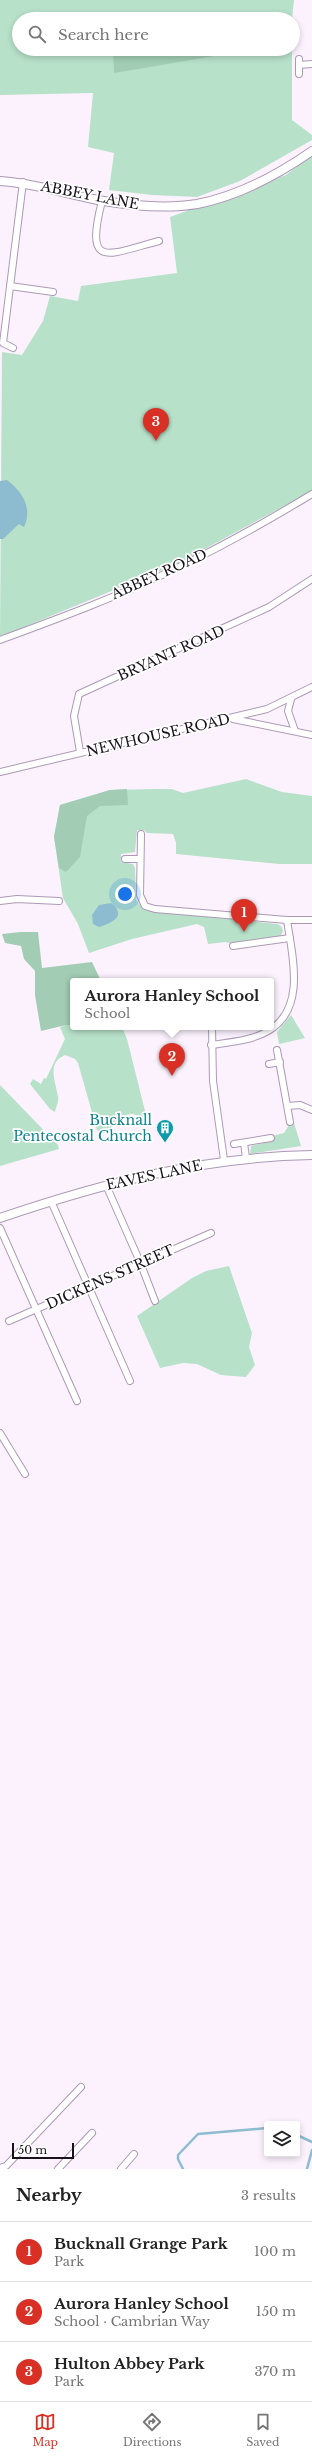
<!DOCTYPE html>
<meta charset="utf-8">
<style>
:root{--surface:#fff;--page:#f2f2f2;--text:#222;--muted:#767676;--line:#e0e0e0;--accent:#d93025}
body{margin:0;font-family:"Libre Baskerville",serif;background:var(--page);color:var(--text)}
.controls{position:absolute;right:12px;bottom:12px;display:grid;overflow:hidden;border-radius:4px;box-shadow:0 2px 6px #0003}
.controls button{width:36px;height:36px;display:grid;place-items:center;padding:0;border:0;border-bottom:1px solid var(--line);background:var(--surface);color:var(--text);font:20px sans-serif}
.scale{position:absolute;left:12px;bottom:10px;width:62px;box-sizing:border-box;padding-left:4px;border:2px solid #19121d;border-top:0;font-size:11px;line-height:14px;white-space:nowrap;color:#19121d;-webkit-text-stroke:3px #fff;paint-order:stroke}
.you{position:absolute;left:125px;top:894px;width:14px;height:14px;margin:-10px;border:3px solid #fff;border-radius:50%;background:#1a73e8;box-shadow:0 0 0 6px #1a73e833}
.badge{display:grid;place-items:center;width:26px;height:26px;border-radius:50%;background:var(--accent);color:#fff;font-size:13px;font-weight:700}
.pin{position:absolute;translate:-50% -33px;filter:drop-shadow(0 1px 2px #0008)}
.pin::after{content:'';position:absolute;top:21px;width:14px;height:12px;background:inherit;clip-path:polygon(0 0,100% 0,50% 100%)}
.popup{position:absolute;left:70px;top:978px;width:204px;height:52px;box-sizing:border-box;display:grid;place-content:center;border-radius:4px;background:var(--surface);filter:drop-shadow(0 1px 3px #0005);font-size:13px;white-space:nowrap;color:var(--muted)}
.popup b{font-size:15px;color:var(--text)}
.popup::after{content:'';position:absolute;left:50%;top:100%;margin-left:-8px;border:8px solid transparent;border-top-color:var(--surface)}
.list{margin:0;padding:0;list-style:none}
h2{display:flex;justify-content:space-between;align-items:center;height:52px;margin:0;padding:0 16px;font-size:17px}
h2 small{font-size:13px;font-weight:400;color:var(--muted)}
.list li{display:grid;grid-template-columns:26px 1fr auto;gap:12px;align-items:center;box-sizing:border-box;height:60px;padding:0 16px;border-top:1px solid var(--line)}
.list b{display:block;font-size:15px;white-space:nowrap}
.list p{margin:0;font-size:13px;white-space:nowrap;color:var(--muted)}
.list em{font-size:13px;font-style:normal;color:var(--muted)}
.icon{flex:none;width:22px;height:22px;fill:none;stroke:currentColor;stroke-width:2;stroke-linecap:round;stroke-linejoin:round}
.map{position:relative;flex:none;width:312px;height:2169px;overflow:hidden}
.search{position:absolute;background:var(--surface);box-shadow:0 2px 6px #0003;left:12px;right:12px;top:12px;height:44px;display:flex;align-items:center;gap:10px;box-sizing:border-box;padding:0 14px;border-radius:22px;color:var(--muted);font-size:15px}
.sheet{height:232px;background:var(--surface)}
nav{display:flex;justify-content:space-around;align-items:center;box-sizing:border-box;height:56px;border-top:1px solid var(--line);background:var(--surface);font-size:11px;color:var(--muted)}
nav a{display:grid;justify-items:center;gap:2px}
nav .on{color:var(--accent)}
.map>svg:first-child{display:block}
</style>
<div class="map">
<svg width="312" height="2169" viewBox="0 0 312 2169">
<rect width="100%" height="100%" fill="#fbf2fe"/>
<!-- green -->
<g fill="#b8e1c9">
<path d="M0 0H294L292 19H19V49H292V120L312 135V140L240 181 197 197 152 195 109 190 114 153 88 147 93 93 0 95Z"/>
<path d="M312 155V491L177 564 0 637 2 352 22 355 43 321 50 296 78 301 81 286 177 273 170 217 286 175Z"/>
<path d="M246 779 282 792 312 796V864H279L176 854V843L173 834 147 833 144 830H137L135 852 121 854V862L133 864 135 868 136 900 144 910 277 924 281 926 283 931 280 937 234 944 225 942 208 944 204 927 197 924 132 939 89 953 78 924 63 898 54 837 60 805 110 790 156 789H172L183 793Z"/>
<path d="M291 1015 305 1038 279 1044 277 1032Z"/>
<path d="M66 1025 83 1028 122 1027 127 1039 147 1119C141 1118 137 1114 132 1114 118 1114 114 1132 101 1134L97 1130 78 1063 75 1059 65 1055C46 1063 56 1082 58 1097 59 1101 56 1107 55 1112L50 1109 30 1084 33 1079 41 1084 44 1078 46 1079 65 1039 60 1027Z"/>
<path d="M0 1085 58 1145 59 1149 0 1166Z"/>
<path d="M294 1123 301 1146 250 1154 251 1146 272 1141V1136L284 1133 289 1125Z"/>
<path d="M229 1266 252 1333 249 1347 255 1365 246 1377 221 1375 197 1364 183 1363 160 1368 137 1316 192 1278 206 1271Z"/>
</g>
<!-- forest -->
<g fill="#a2cdb4">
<path d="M113 49H256L114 73Z"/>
<path d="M127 789 128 805 100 806 87 816 80 857 66 872 59 868 54 837 60 805 110 790Z"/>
<path d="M20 932H38L42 968 92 962 101 981H73V1026L66 1025 41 1031 35 995V971L24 959 21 946 5 943 2 934Z"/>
</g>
<!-- water -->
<g fill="#8dbcd0">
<path d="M7 480C22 491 33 508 24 527L19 524 3 539H0V481Z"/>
<path d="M111 903C127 915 113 923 99 927L93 924 92 915 99 905Z"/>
</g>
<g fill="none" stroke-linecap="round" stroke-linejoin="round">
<!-- stream -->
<g stroke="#8dbcd0" stroke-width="2.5">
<path d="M297 2135 312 2142"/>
<path d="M183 2169 178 2159V2155L198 2134 267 2128"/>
<path d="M307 2169 312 2150"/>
</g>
<defs>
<g id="minor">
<path d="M299 65 312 64"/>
<path d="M299 74V59"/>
<path d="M102 201C84 271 108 254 159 241"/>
<path d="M10 286 53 292"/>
<path d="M13 348 3 343 23 182"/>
<path d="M0 640C60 618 122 595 179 567 225 545 269 520 312 494"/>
<path d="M291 699 288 711 295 731"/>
<path d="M233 719 312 735"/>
<path d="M80 752 74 716 79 694 269 607 312 579"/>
<path d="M0 772 267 709 312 687"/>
<path d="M141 834 140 895 145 906 155 909 287 920H312"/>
<path d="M125 859H140"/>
<path d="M0 901 17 899 59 901"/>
<path d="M233 946 290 938"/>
<path d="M212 1027 213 1081 224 1160"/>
<path d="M211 1045C230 1042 251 1041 268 1031 307 1009 292 955 287 920"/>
<path d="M277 1050 290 1122"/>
<path d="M269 1064 280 1062"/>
<path d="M288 1106 300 1105 312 1110"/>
<path d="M244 1143 246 1158"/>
<path d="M234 1144 271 1138"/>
<path d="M106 1185 140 1262 155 1301"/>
<path d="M51 1201 130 1381"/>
<path d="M0 1228 77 1401"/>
<path d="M9 1321 211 1233"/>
<path d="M0 1433 25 1474"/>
<path d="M0 2168 6 2166 81 2087"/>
<path d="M58 2169 92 2133"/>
<path d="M121 2169 134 2154"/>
</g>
<g id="tertiary">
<path d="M0 181C36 183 69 195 104 201 134 206 167 209 197 204 238 196 279 174 312 151"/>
<path d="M0 1218C103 1183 203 1157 312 1155"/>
</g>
</defs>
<!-- minor casing -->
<use href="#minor" stroke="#ad99b6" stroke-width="8"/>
<!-- tertiary casing -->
<use href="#tertiary" stroke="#ad99b6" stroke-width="10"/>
<!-- minor -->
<use href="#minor" stroke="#fff" stroke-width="6"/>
<!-- tertiary -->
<use href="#tertiary" stroke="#fff" stroke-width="8"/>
</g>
<!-- icons -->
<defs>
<symbol id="building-pin" viewBox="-11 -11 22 30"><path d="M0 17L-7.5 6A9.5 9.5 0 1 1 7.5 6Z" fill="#0f9aa8" stroke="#fff"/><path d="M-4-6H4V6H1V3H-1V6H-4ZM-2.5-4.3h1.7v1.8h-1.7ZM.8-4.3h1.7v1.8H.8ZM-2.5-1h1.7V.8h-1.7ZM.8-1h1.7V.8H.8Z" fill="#fff"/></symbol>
</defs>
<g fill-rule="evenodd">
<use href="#building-pin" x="155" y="1118" width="20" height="27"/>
</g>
<g text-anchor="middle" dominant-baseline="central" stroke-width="3.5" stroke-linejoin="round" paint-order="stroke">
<!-- street labels -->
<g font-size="14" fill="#19121d" stroke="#fff">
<text transform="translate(90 195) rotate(11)">ABBEY LANE</text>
<text transform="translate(159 574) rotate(-24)">ABBEY ROAD</text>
<text transform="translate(171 653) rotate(-24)">BRYANT ROAD</text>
<text transform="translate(158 735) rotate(-13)">NEWHOUSE ROAD</text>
<text transform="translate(154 1175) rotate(-12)">EAVES LANE</text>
<text transform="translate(110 1277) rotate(-24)">DICKENS STREET</text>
</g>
<!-- culture labels -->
<g font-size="14" fill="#0d838f" stroke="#fff" text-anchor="end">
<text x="152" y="1120">Bucknall<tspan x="152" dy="16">Pentecostal Church</tspan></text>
</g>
</g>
</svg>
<div class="controls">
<button><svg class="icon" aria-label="layers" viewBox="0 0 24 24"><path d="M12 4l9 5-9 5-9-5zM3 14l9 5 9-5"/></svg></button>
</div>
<div class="scale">50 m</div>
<div class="you"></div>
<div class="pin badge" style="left:244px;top:932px">1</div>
<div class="pin badge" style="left:172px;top:1076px">2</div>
<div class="popup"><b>Aurora Hanley School</b>School</div>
<div class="pin badge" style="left:156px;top:441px">3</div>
<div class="search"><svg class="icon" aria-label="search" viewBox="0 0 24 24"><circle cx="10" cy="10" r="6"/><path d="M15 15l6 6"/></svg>Search here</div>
</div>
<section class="sheet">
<h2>Nearby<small>3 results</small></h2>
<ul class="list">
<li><span class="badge">1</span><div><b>Bucknall Grange Park</b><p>Park</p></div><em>100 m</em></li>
<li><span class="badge">2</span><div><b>Aurora Hanley School</b><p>School · Cambrian Way</p></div><em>150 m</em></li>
<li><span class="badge">3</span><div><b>Hulton Abbey Park</b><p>Park</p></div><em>370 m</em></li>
</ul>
</section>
<nav>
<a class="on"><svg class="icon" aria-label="map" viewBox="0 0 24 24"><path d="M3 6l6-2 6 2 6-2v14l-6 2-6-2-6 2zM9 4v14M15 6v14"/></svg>Map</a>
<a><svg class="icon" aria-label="directions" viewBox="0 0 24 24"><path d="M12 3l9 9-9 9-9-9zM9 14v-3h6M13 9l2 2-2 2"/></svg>Directions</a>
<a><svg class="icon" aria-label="saved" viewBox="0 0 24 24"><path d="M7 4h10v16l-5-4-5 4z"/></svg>Saved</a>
</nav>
